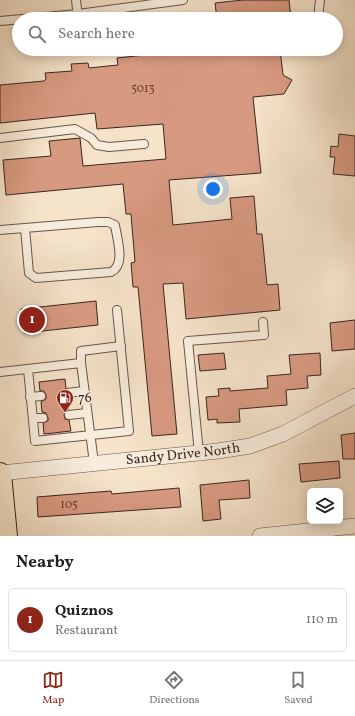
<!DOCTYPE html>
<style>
:root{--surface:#fff;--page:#f6f6f6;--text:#202124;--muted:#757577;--line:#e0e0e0;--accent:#8f2418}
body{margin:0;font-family:Vollkorn,serif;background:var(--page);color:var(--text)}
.controls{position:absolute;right:12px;bottom:12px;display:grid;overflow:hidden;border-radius:6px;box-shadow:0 2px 10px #0003}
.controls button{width:36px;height:36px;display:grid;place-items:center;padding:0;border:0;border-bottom:1px solid var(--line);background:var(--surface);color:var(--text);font:20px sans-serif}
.you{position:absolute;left:213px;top:189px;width:14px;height:14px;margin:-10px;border:3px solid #fff;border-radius:50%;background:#1a73e8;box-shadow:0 0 0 6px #1a73e833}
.badge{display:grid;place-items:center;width:26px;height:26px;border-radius:50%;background:var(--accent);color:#fff;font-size:13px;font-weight:700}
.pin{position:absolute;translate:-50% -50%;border:2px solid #fff;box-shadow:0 1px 4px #0006}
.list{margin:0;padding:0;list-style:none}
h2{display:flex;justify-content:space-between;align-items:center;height:52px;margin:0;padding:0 16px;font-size:17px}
h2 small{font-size:13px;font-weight:400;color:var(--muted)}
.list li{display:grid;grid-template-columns:26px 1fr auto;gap:12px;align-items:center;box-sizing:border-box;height:64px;margin:0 8px 8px;padding:0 8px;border:1px solid var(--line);border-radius:6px}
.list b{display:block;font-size:15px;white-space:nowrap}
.list p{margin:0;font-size:13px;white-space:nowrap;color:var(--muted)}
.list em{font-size:13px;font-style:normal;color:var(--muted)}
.icon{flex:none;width:22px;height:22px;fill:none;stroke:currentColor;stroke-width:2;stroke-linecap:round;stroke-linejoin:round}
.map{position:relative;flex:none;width:355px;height:536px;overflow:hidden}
.search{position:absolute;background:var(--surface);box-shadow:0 2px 10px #0003;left:12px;right:12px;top:12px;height:44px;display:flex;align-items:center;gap:10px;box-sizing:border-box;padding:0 14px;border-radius:22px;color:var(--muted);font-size:15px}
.sheet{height:124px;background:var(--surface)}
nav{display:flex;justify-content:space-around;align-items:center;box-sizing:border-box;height:56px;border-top:1px solid var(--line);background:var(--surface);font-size:11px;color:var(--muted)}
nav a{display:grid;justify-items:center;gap:2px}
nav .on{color:var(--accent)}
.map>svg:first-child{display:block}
</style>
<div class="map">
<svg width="355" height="536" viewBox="0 0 355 536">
<rect width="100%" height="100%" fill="#f5e3ca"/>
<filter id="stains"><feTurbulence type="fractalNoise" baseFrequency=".005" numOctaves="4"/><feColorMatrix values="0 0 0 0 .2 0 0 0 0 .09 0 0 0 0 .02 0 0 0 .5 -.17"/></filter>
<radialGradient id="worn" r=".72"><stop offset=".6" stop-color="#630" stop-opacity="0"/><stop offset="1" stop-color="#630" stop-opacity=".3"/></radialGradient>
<!-- building -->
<g fill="#d89981" stroke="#3a2720">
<path d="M243 0H289L291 19H217L215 3Z"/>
<path d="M200 49H280L283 75 292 80 284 94 253 97 261 173 169 180 173 225 232 219 230 198 254 196 257 234H262L267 285 278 284 280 310 186 319 183 283 163 284 177 434 152 436 138 287H133L131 263 135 262 131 214H126L123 184 6 195 3 160 51 156 49 141 80 138 83 166 166 159 163 124 97 129 95 113 0 123V85L44 81 46 79 45 73 72 71 71 64 88 63 89 68 118 65 117 58Z"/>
<path d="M339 134 355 136V176L333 174 335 157H330L331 146 338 147Z"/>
<path d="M96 301 98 325 24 333 21 309Z"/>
<path d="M355 320V349L332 351 330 323Z"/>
<path d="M224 353 226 369 200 371 198 355Z"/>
<path d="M320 353 321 375 307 376 308 388 286 390 287 405 239 409 240 422 217 423V419L208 420 206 397 219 396 218 389 230 388V391L268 388 267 376 291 374 289 355Z"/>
<path d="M65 379 66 388 62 393 63 397 67 398 68 410 64 415 65 419 69 420 71 431 44 434 43 423 48 421V418L46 413 42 412 41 402 46 399V395L44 391H40L39 382Z"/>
<path d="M355 433V459H343L341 435Z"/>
<path d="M339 461 340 478 301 482 299 464Z"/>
<path d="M249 480 250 498 219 500 221 519 203 521 200 485Z"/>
<path d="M179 488 181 507 38 517 37 497 111 491 112 494Z"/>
</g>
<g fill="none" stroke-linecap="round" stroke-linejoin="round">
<defs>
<g id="service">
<path d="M76 0 78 18"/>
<path d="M318 19 320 0"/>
<path d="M0 21 78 14 183 0"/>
<path d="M0 138 75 129 91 138 97 145 109 147 144 144"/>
<path d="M0 230 98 222H108L115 225C117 239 126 265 111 272L36 278 29 273 25 228"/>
<path d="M81 363V351L121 346"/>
<path d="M28 369 35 441 129 431 117 310"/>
<path d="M0 372 81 363 94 463"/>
<path d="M67 393 84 391"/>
<path d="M30 397 41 396"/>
<path d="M69 415 87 413"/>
<path d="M33 418H43"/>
<path d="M199 453 188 341 264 335 263 322"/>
</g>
<g id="minor">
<path id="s1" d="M0 473 218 451 250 446 283 434 355 396"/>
<path d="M260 536 355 526"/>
</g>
<path id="primary" d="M0 474 6 536"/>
</defs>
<!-- service casing -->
<use href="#service" stroke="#69564a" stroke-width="10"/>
<!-- minor casing -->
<use href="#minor" stroke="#69564a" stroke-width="16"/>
<!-- primary casing -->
<use href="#primary" stroke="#3a2720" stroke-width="24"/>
<!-- service -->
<use href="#service" stroke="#f8eddd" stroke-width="8"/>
<!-- minor -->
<use href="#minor" stroke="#f8eddd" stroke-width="15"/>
<!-- primary -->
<use href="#primary" stroke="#f5e3ca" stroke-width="22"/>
</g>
<!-- icons -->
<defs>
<symbol id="fuel-pin" viewBox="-11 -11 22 30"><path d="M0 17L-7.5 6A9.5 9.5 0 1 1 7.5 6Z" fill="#8f2418" stroke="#f8eddd"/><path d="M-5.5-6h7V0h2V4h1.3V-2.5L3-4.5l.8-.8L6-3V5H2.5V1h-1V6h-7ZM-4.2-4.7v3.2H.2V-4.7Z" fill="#fff"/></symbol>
</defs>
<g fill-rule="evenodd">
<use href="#fuel-pin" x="55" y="388" width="20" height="27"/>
</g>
<g text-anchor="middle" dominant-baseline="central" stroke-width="3.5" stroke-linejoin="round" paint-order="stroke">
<!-- number labels -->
<g font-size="12" fill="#624438">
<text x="143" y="89">5013</text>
<text x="69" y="505">105</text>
</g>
<!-- poi labels -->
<g font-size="14" fill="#3a2720" stroke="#f8eddd" text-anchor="start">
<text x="78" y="398">76</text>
</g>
<!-- street labels -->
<g font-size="14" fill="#3a2720" stroke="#f8eddd">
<text stroke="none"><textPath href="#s1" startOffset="184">Sandy Drive North</textPath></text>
</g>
</g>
<rect width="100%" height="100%" filter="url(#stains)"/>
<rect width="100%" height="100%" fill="url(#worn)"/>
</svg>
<div class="controls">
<button><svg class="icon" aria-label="layers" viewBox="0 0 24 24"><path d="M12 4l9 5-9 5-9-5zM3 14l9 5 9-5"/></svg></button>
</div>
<div class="you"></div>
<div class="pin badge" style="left:32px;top:320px">1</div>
<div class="search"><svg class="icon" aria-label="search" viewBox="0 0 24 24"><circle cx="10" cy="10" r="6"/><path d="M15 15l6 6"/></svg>Search here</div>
</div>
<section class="sheet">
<h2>Nearby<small></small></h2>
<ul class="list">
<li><span class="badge">1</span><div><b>Quiznos</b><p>Restaurant</p></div><em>110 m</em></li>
</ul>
</section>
<nav>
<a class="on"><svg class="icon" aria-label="map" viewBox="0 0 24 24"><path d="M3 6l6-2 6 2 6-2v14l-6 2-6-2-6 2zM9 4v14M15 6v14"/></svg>Map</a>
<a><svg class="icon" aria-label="directions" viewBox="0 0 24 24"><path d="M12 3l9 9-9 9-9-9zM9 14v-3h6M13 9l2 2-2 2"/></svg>Directions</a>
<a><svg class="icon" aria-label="saved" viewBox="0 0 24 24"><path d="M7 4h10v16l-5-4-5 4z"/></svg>Saved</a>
</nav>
